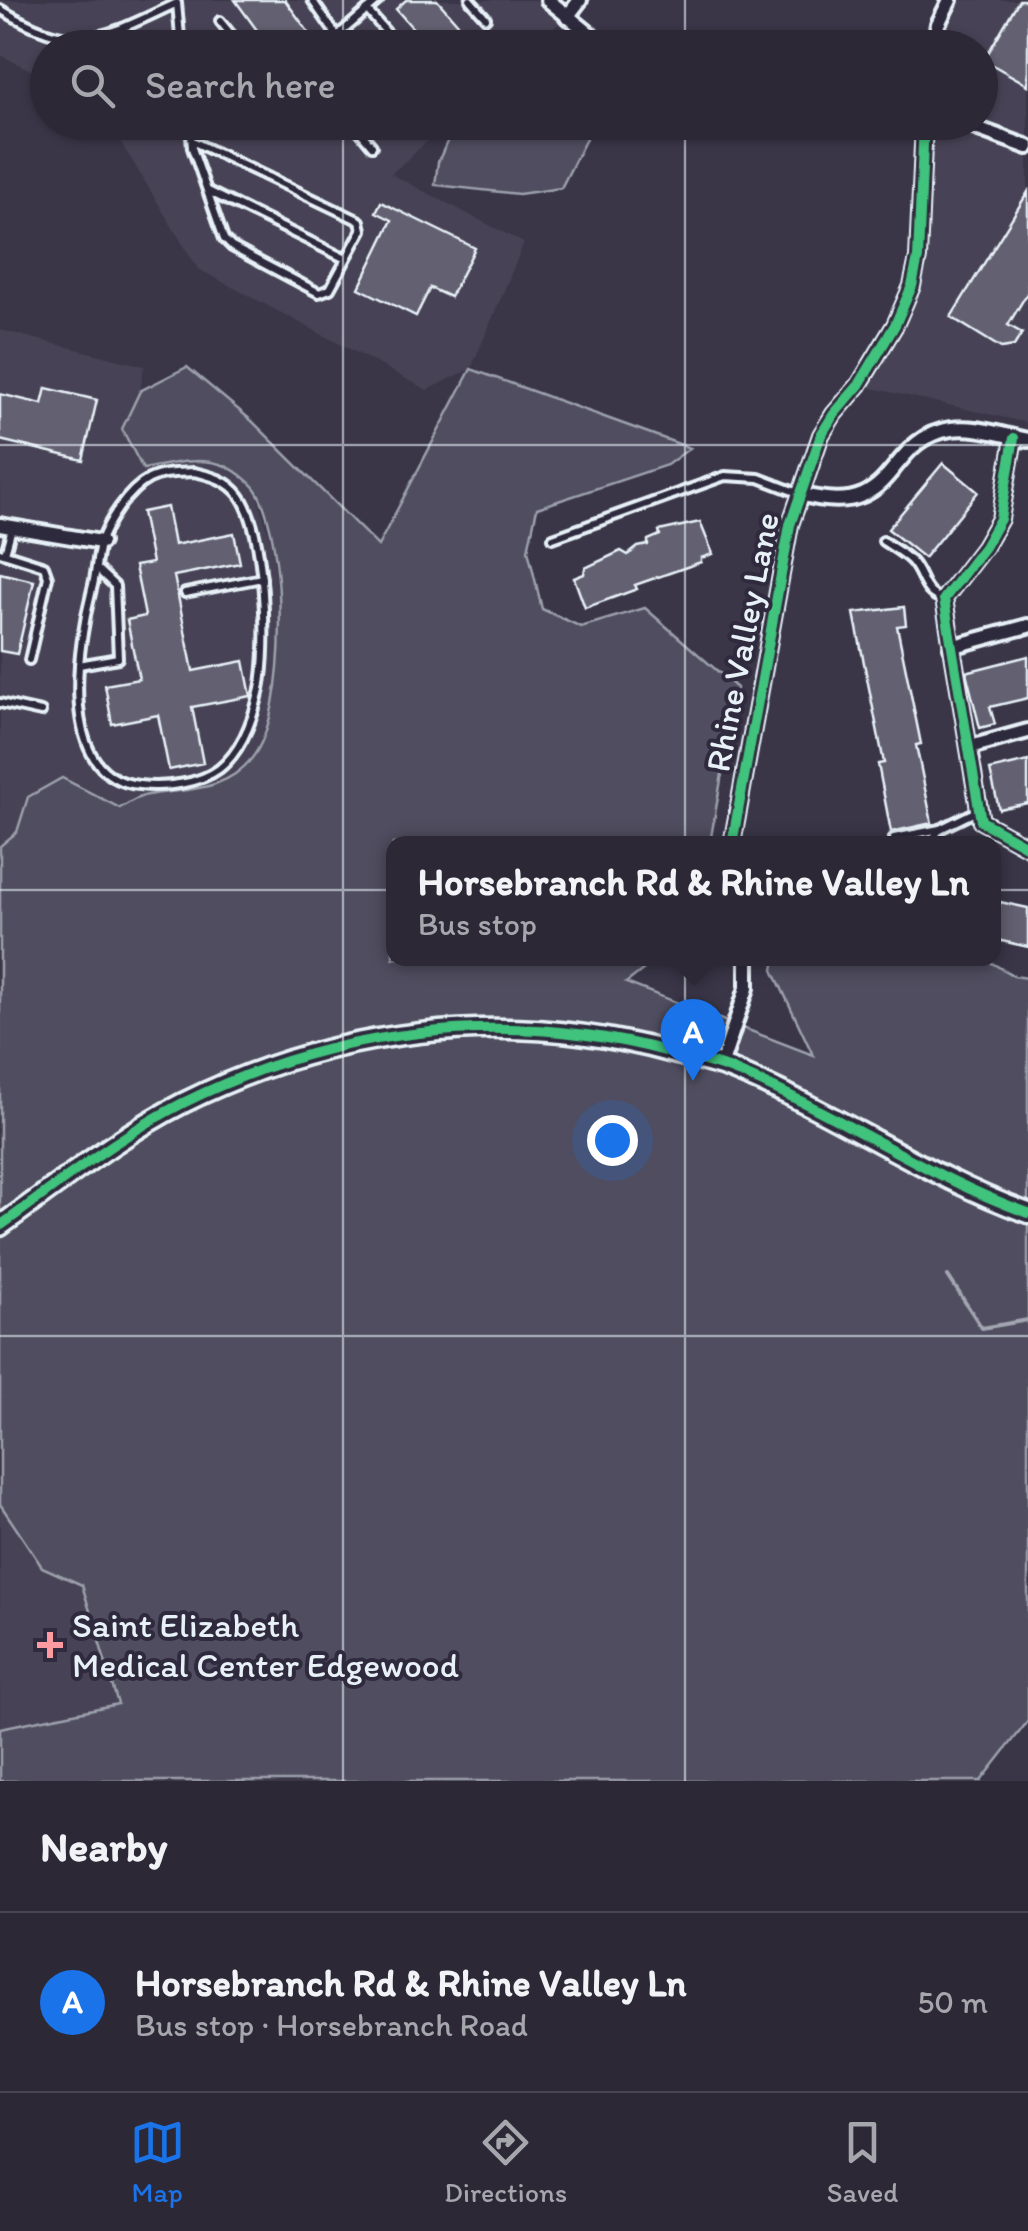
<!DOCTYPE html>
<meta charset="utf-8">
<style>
:root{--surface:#2c2836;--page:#383442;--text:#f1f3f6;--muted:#a6a6ad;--line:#484451;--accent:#1a73e8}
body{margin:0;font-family:Itim,sans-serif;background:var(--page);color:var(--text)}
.you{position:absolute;left:612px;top:1140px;width:35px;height:35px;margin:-25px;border:8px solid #fff;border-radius:50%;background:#1a73e8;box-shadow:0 0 0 15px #1a73e833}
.badge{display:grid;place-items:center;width:65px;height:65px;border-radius:50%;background:var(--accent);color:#fff;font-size:32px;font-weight:700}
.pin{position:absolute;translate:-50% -82px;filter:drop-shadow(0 2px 5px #0008)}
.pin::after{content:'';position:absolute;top:52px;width:35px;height:30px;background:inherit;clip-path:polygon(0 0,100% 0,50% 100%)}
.popup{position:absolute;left:386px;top:836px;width:615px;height:130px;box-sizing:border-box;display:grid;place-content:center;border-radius:20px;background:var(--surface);filter:drop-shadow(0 2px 8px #0005);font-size:32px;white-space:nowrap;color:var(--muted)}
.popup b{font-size:38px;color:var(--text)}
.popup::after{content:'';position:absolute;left:50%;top:100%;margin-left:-20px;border:20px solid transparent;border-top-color:var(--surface)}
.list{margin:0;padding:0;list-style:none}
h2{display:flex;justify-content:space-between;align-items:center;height:130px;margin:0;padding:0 40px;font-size:42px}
h2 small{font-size:32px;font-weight:400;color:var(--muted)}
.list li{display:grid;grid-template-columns:65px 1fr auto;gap:30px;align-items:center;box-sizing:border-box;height:180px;padding:0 40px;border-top:2px solid var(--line)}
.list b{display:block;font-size:38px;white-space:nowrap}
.list p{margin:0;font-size:32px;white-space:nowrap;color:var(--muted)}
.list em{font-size:32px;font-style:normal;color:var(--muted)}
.icon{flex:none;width:55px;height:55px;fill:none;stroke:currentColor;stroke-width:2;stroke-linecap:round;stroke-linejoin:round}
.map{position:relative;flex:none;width:1028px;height:1781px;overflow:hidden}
.search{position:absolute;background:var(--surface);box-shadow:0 2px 8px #0004;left:30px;right:30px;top:30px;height:110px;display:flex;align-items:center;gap:25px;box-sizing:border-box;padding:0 35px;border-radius:55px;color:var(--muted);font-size:38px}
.sheet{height:310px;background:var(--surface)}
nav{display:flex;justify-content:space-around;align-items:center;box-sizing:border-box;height:140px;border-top:2px solid var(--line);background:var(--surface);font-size:28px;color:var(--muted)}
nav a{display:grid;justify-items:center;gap:5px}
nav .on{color:var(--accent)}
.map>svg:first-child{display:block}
</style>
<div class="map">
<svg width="1028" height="1781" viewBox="0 0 1028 1781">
<rect width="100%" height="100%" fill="#3a3648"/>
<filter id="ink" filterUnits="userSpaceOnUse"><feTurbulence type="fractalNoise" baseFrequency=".01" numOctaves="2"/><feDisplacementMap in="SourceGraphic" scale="20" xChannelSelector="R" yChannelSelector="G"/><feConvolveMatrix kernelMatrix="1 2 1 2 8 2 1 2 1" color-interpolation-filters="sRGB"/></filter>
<g filter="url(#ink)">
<!-- built -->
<g fill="#464354">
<path d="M0 0H580L567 17 532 47 48 48 47 78 0 55Z"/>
<path d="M950 0H1028V423L859 385 912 286 924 123 980 122V48L934 47Z"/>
<path d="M109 123H448L391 174 524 243 471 369 427 390 198 269Z"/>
<path d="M0 330 144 366 140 391 122 428 143 469 186 461 216 463 236 471 255 489 272 545 281 629 277 687 268 729 252 759 230 777 215 786 181 793 144 795 120 808 28 797 17 832 0 846Z"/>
<path d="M0 1502 82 1585 118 1705 0 1728Z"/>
</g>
<!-- green -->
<g fill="#504e5f" stroke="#9ca0ac" stroke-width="2.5">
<path d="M456 122H594V123L561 188 519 194 435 185 438 162Z"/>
<path d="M187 367 252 421 378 546 471 369 690 448 667 465 537 508 528 550 542 609 581 627 645 608 737 688 710 843 393 844V958L657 959 626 983 813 1055 773 970 775 959H985L1014 976 1028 978V1721L981 1781H0V1728L118 1704 82 1585 42 1567 0 1504V846L17 832 28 797 62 778 120 808C129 803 138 796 148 795 187 788 224 793 252 758 290 711 287 540 256 490 252 484 244 478 239 474 212 452 174 463 143 469L122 429 140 391Z"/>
</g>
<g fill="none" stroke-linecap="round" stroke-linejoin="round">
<!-- stream -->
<path stroke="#a2a6b1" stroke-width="4" d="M948 1276 982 1328 1028 1320"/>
</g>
<!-- building -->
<g fill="#636171" stroke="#e8f1f8" stroke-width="2.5">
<path d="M235 0H285L312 37 298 48H270Z"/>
<path d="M406 0H437L473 41 465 48H430L396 9Z"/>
<path d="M1019 0H1028V85L984 60Z"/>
<path d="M1028 192V292L1008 325 1022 333 1014 346 1001 348 951 317Z"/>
<path d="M381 202 475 248 450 297 430 288 416 316 359 288 392 220 376 212Z"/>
<path d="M46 388 97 400 83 460 0 440V394L42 404Z"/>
<path d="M943 463 978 492 924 558 888 529Z"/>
<path d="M167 507 174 545 234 533 240 563 174 576 193 671 244 661 251 696 192 707 203 763 169 770 158 715 112 724 105 685 139 679 127 620 145 616 135 566 152 563 142 512Z"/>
<path d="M700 522 713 554 701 558V562L635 585 637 589 585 608 574 578 584 574 585 568 621 551 628 555 638 547 648 545V540L660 535 659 531Z"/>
<path d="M0 573 34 581 17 654 0 651Z"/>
<path d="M904 607 906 625 897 626 921 744 916 745 932 823 891 832 878 764 884 763 854 613Z"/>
<path d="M1028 656V698L990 707 995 724 980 728 966 672Z"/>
<path d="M1028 761V803L999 809 990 770Z"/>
<path d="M1000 902 1028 908V947L993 939Z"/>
</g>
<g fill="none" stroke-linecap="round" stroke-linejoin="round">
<defs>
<g id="lane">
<path d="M312 0 337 36"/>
<path d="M470 0 486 18"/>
<path d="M0 9C78 56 100 39 177 3L181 48"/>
<path d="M367 10 400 48"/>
<path d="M220 21 242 48"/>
<path d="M323 48 379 0"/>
<path d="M190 122 192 148 224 239 232 247 319 293 330 289 362 230 360 221 192 141"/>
<path d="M352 122 372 146"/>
<path d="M208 191 346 259"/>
<path d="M194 472C212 476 228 480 240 496 265 530 269 647 260 689 254 716 242 751 219 769 199 784 164 788 139 785 55 777 78 643 92 589 96 575 96 559 100 544 107 522 128 490 149 479 163 472 179 473 194 472Z"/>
<path d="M553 538 725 476 759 478 798 493"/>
<path d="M883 541C892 547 903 553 911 561 924 575 922 594 943 599"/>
<path d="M0 552 44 566 48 577 29 660"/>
<path d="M5 553 12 528"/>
<path d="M185 593 262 578"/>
<path d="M79 665 118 658 115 586 96 568"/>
<path d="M0 703 41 712"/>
<path d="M894 838 940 829"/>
<path d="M929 844 940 829 981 809"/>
</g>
<g id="street">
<path d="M548 0 607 48"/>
<path d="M567 17 580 0"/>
<path d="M934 48 938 24 950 0"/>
<path d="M960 122 1028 147"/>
<path d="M1014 438 1000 519 984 547 944 599 981 821 1028 847"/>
<path d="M800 494C902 522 881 439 951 429 975 425 1005 436 1028 440"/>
<path d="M0 525 101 542"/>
<path d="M951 647 1028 626"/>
<path d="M970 747 1028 731"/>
<path d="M732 844 790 525 821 435 834 414 859 385 895 325 912 286 918 258 924 122"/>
<path d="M721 1066 747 988V958"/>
</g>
<path id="secondary" d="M0 1226C59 1184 118 1136 183 1103 333 1028 506 1008 669 1052 691 1058 714 1062 735 1071 836 1112 925 1176 1028 1213"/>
</defs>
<!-- lane casing -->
<use href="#lane" stroke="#e8f1f8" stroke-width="14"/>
<!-- street casing -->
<use href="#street" stroke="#e8f1f8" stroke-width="20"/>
<!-- secondary casing -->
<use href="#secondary" stroke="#e8f1f8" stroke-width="25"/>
<!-- lane -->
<use href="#lane" stroke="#2f2a3d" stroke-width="6"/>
<!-- street -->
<use href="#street" stroke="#2f2a3d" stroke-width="12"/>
<!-- secondary -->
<use href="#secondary" stroke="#2f2a3d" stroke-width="18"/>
<defs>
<g id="cycleway">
<path d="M1014 438 1000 519 984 547 944 599 981 821 1028 847"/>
<path d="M732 844 790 525 821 435 834 414 859 385 895 325 912 286 918 258 924 122"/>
<path d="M0 1226C59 1184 118 1136 183 1103 333 1028 506 1008 669 1052 691 1058 714 1062 735 1071 836 1112 925 1176 1028 1213"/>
</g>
</defs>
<!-- cycleway casing -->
<use href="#cycleway" stroke="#2f2a3d" stroke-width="16"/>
<!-- cycleway -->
<use href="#cycleway" stroke="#40c37c" stroke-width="10"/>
</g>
</g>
<!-- grid -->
<path fill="none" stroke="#e8f1f8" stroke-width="2.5" stroke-opacity="0.55" d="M343 0V48M685 0V48M343 122V1781M685 122V1781M0 445H1028M0 890H1028M0 1336H1028"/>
<!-- markers -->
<path fill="#ff9aa2" stroke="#2f2a3d" stroke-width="4" d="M45 1630h10v10h10v10h-10v10h-10v-10h-10v-10h10z"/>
<g text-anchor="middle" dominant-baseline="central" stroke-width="8" stroke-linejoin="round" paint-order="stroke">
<!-- street labels -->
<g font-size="35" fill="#e8f1f8" stroke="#2f2a3d">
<text transform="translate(742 642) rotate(-79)">Rhine Valley Lane</text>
</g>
<!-- poi labels -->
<g font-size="35" fill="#e8f1f8" stroke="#2f2a3d" text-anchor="start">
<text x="72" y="1625">Saint Elizabeth<tspan x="72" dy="40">Medical Center Edgewood</tspan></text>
</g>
</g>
</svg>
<div class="you"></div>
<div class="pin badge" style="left:693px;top:1081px">A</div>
<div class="popup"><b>Horsebranch Rd &amp; Rhine Valley Ln</b>Bus stop</div>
<div class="search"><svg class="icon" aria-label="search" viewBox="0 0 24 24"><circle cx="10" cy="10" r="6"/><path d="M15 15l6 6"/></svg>Search here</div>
</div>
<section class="sheet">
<h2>Nearby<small></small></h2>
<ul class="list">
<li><span class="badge">A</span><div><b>Horsebranch Rd &amp; Rhine Valley Ln</b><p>Bus stop · Horsebranch Road</p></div><em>50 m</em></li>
</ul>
</section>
<nav>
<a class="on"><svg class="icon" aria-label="map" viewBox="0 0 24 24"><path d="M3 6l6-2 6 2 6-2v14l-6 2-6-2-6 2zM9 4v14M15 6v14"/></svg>Map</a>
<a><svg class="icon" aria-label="directions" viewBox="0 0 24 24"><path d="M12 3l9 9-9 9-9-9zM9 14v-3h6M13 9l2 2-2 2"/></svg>Directions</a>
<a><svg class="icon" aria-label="saved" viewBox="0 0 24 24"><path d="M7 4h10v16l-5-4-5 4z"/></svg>Saved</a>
</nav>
